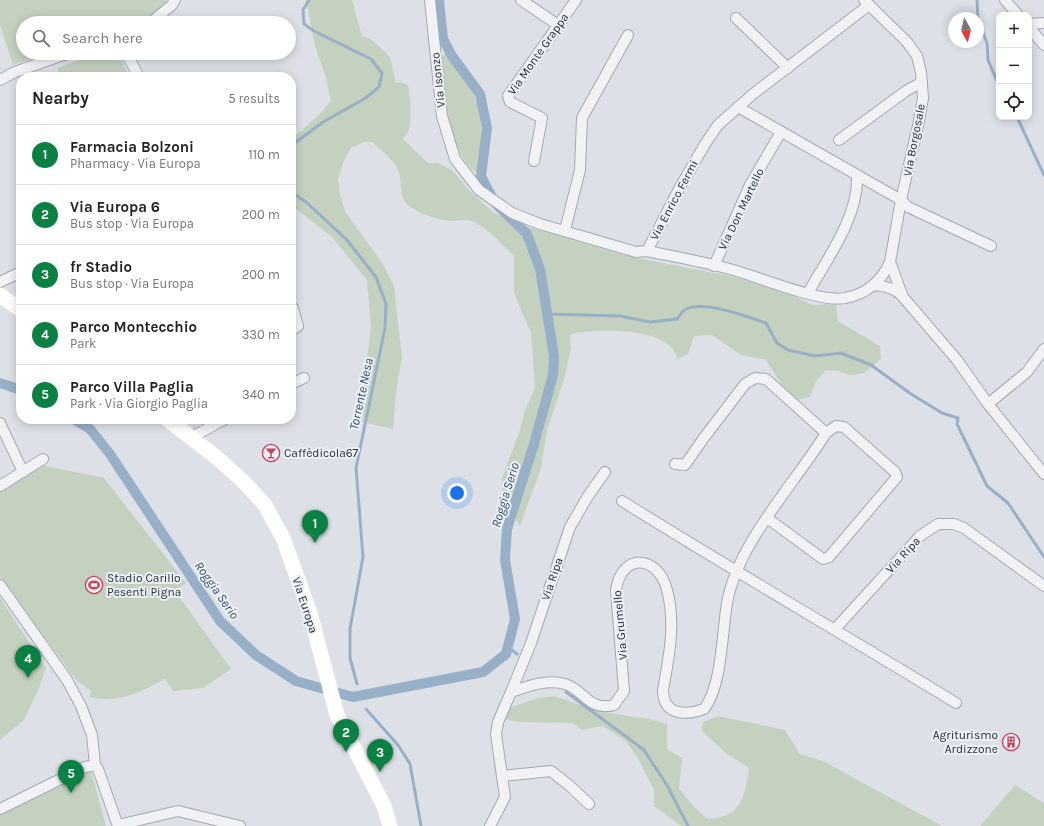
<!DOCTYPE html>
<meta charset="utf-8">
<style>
:root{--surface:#fff;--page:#f2f2f2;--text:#222;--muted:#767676;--line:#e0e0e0;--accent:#0b8043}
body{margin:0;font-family:Karla,sans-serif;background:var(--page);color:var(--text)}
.controls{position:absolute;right:12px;top:12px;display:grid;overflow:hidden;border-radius:8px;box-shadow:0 2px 10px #0003}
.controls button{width:36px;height:36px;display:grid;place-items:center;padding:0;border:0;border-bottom:1px solid var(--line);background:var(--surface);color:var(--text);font:20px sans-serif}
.compass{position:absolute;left:948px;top:12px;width:36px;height:36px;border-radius:50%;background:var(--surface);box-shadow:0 2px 10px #0003;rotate:172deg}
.you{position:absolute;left:457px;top:493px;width:14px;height:14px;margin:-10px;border:3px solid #fff;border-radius:50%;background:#1a73e8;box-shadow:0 0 0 6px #1a73e833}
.badge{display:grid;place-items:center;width:26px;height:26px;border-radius:50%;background:var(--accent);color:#fff;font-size:13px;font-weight:700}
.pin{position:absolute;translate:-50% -33px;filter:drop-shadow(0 1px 2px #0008)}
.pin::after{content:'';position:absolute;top:21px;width:14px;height:12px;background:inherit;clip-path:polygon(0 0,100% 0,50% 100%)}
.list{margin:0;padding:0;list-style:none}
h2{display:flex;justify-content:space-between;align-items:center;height:52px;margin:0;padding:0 16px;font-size:17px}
h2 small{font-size:13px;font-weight:400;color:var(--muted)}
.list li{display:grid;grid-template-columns:26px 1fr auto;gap:12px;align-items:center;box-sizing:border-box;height:60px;padding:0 16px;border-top:1px solid var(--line)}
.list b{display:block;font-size:15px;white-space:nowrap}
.list p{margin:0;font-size:13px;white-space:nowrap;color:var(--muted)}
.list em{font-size:13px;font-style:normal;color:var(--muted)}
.icon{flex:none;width:22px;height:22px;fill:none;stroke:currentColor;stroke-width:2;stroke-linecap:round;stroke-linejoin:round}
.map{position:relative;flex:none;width:1044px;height:826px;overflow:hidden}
.search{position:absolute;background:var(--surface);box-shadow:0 2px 10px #0003;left:16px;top:16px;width:280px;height:44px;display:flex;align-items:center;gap:10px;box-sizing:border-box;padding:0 14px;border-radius:22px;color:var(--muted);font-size:15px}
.panel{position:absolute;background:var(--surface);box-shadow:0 2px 10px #0003;left:16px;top:72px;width:280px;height:352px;border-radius:16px}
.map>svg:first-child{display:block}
</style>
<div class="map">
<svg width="1044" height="826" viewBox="0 0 1044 826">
<rect width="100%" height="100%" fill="#dde1e7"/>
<!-- green -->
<g fill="#c4d1bf">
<path d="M0 0H167L154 13 136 23H23V53H49L13 65 0 25Z"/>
<path d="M306 0H352L362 36 371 39 390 57 396 83 401 82 408 85C410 92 412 122 409 129 408 132 405 136 403 139L428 163H438L452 170 470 191 494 213 532 228 623 255 734 277 792 295 812 305 836 304 838 321 880 346 881 359 864 373 850 375 838 371 826 370 816 381 810 397 796 400 784 388 766 360 741 355 712 335 694 336 688 354 678 359C676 356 675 350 672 348 652 327 596 329 570 334L571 349 564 379 547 430 541 468 520 526 503 499 502 478 519 433 524 413 535 388 531 333 514 293V256C500 244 487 225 468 220 463 219 456 221 450 221 436 219 417 214 407 204 398 194 403 180 398 169 392 159 381 150 372 142H364L351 148 344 161 338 179 340 195 346 213 383 264 394 286 402 358 397 384 393 429 353 420 363 386 371 328 367 280 332 237 291 205V139L317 117 331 101 326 78 315 46Z"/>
<path d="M99 53H118L129 77 60 76 57 68Z"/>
<path d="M445 54 473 92 479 109 481 126V154L477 173C446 151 445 92 441 57Z"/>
<path d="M41 465 104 478 186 583 175 591 231 669 203 688 173 691 165 679C141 692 117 704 90 697L91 691 76 680 0 577V492Z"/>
<path d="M0 598 46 668 39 688 24 720 0 740Z"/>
<path d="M554 696 603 712 649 719 667 724V749L682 758 679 789 696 809 708 819C741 817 745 798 749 768L727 754 702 731 703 722 718 716 785 730 800 754 823 761 942 826H681L654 806V790L639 760 626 741 603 726 582 730 573 723 519 722 505 719 511 707 539 698Z"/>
<path d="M91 771 106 826H0V815Z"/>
<path d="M1015 785 1044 803V826H980Z"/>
</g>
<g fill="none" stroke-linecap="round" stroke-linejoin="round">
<!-- stream -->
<g stroke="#98b0c7" stroke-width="3">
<path d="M977 0 978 19 987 43 988 60 999 86"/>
<path d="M1017 117 1044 175"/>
<path d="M291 146 323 122 364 99 379 87 382 73 371 59 314 31 304 24 303 10 309 0"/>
<path d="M291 192 306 202 346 239 376 277 386 304 385 328 356 468 363 557 350 629V658L357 684"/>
<path d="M547 314 620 316 650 322 677 319C679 317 681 313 683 311 699 298 748 317 766 323L777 343 788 350 815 356 841 353 871 365 911 394 942 413 958 418 957 424 987 486 1008 503 1044 557"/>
<path d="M507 646 517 654"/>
<path d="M566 692 644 750 668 787 688 826"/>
<path d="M366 709 398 745 410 764 421 826"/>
</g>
<!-- canal -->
<g stroke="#98b0c7" stroke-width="10">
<path d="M0 383 21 390"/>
<path d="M73 419 90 429 110 454 220 621 256 655 296 681 353 697 483 672 506 654 515 619 505 560 507 529 534 444 553 375 554 356 540 269 527 234 495 203 481 176 487 128 480 94 452 56 443 39 439 0"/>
</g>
<defs>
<g id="street">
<path d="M430 0 442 116 455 159 479 190 512 213 540 224 636 252 647 251C676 257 705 262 733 270 759 277 821 303 845 298 867 294 881 282 890 262"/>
<path d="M521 0 558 25"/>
<path d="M864 0 907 42 917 56 921 72 923 98 919 121 901 200 890 262 903 297 957 360 988 404 1044 474"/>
<path d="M1005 0 1018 15"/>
<path d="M736 18 788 68"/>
<path d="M150 23 172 5 175 0"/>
<path d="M1029 24 1044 23"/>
<path d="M1029 27 1044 45"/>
<path d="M126 53 139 77"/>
<path d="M0 80 15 72 69 53"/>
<path d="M738 107 901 200 908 207 991 246"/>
<path d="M839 140 906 91 922 82"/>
<path d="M534 161 542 118 510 102 508 96 576 0"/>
<path d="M565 230 580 170 582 118 628 35"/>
<path d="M647 251 679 189 705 144 718 125 753 94 869 5"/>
<path d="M714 266 750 185 781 132"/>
<path d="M0 282 21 272"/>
<path d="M874 285C886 287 893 287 902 296"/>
<path d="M808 293C827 259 859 216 857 176"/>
<path d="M291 331 298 326 293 308"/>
<path d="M291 384 304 378"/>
<path d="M988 404 1027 372 1044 349"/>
<path d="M0 423 23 472"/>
<path d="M192 437 225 419"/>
<path d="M0 486 43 459"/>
<path d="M622 501C732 570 845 635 956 703"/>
<path d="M767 518 823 559 829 557 897 477 895 472 844 427 836 426 826 433"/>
<path d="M0 585 67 680 81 706 92 735 95 765 98 769 118 826"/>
<path d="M835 629 920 536 938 524H954L964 528 1044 586"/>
<path d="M511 692 531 643 570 527 588 496 605 472"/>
<path d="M502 776 551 771 570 786 589 804"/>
<path d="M0 809 85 767 95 765"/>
<path d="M118 825 178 811 240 826"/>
<path d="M490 826 505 797 496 734 498 722 511 692C528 686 547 679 565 684 583 689 589 712 614 705L624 691 616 590C621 553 658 554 667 590 676 623 669 657 663 690 663 715 685 716 704 709 722 687 722 632 727 603 738 542 794 485 826 433L766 379 755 378 745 384 703 439 685 465 675 464"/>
</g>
</defs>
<!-- street casing -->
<use href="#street" stroke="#a3a8b1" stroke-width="12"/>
<!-- street -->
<use href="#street" stroke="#f0f2f5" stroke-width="10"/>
<!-- secondary -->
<g stroke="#fff" stroke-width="15">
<path d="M0 295 21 310"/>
<path d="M167 419 216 457 243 481 265 505 283 538 310 613 337 715 384 806 390 826"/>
</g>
</g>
<!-- icons -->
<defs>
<symbol id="bar-ring" viewBox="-11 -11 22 22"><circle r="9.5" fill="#edf0f5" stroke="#cb435a" stroke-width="1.5"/><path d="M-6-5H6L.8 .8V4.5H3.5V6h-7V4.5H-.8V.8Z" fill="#cb435a"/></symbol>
<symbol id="stadium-ring" viewBox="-11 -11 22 22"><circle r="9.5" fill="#edf0f5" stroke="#cb435a" stroke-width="1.5"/><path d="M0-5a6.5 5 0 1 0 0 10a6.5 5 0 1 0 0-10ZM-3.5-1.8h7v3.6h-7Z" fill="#cb435a"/></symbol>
<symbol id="building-ring" viewBox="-11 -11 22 22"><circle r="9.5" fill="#edf0f5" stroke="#cb435a" stroke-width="1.5"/><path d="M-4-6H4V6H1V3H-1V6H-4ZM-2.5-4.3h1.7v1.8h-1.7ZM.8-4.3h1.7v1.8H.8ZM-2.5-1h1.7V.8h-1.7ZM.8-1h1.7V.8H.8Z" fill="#cb435a"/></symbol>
</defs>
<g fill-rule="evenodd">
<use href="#bar-ring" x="261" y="443" width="20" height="20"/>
<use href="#stadium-ring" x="84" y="575" width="20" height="20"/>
<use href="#building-ring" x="1001" y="732" width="20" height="20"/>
</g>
<g text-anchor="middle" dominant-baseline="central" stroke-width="4" stroke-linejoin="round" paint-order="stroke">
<!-- street labels -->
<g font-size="12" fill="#27303d" stroke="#edf0f5">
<text transform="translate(538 54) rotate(-55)">Via Monte Grappa</text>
<text transform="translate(438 80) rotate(-96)">Via Isonzo</text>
<text transform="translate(914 140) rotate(-79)">Via Borgosale</text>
<text transform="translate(674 200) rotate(-62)">Via Enrico Fermi</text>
<text transform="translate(741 209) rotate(-64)">Via Don Martello</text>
<text transform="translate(903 555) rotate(-47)">Via Ripa</text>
<text transform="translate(552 579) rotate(-71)">Via Ripa</text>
<text transform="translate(305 605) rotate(72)">Via Europa</text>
<text transform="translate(620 625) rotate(-95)">Via Grumello</text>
</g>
<!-- poi labels -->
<g font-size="12" fill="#27303d" stroke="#edf0f5" text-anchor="start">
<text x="284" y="453">Caffèdicola67</text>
<text x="107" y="578">Stadio Carillo<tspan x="107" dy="14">Pesenti Pigna</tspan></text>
<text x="998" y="735" text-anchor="end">Agriturismo<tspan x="998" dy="14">Ardizzone</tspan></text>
</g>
<!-- water labels -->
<g font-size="13" font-style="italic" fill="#324f70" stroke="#edf0f5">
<text transform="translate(361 394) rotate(-78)">Torrente Nesa</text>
<text transform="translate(505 495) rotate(-73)">Roggia Serio</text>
<text transform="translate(217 590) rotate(55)">Roggia Serio</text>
</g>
</g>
</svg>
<div class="controls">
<button>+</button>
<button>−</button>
<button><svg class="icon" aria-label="locate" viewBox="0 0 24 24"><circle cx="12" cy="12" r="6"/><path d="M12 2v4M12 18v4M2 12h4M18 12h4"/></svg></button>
</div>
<svg class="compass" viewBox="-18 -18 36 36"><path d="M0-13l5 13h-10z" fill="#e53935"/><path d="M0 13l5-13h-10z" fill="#767676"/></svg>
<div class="you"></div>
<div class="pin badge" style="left:315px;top:543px">1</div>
<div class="pin badge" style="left:346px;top:752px">2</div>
<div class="pin badge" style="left:380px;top:772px">3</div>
<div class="pin badge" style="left:28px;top:678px">4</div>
<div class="pin badge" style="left:71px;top:793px">5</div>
<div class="search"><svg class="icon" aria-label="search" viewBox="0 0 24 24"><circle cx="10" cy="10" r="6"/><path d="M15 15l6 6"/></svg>Search here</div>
<section class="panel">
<h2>Nearby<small>5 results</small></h2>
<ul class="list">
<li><span class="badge">1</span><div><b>Farmacia Bolzoni</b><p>Pharmacy · Via Europa</p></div><em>110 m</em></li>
<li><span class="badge">2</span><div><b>Via Europa 6</b><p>Bus stop · Via Europa</p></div><em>200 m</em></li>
<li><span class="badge">3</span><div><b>fr Stadio</b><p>Bus stop · Via Europa</p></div><em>200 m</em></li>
<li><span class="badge">4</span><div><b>Parco Montecchio</b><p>Park</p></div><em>330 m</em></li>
<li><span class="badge">5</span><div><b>Parco Villa Paglia</b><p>Park · Via Giorgio Paglia</p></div><em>340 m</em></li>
</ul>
</section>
</div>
